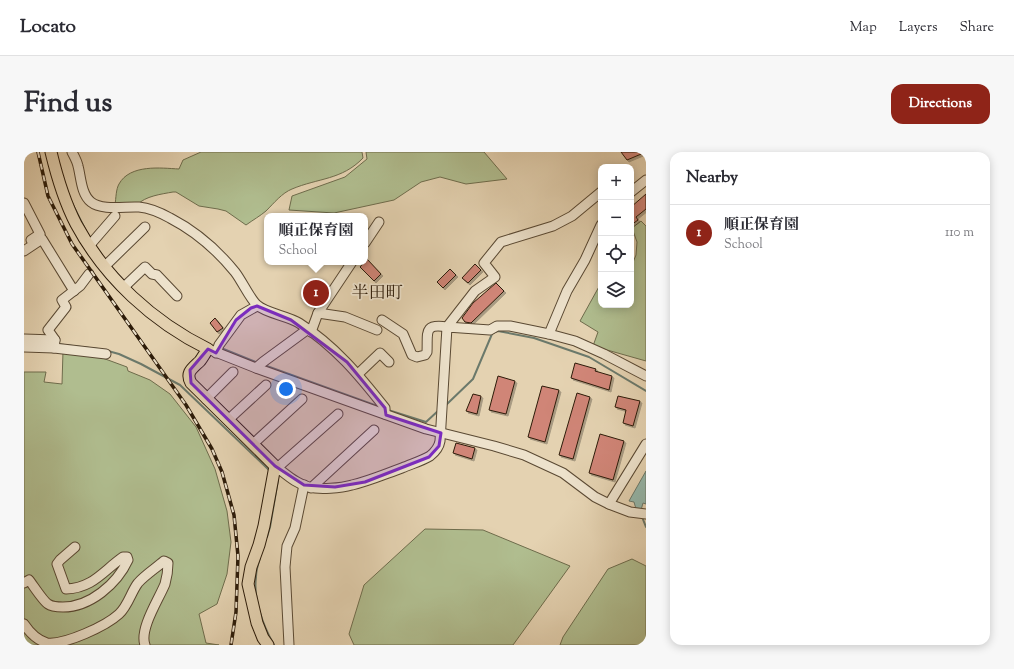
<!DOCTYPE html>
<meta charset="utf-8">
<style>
:root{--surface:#fff;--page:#f7f7f7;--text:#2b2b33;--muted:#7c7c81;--line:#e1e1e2;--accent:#8f2418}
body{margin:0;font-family:"Sorts Mill Goudy","Noto Serif JP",serif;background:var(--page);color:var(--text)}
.controls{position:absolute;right:12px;top:12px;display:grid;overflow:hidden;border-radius:8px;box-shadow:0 2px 10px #0003}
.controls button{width:36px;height:36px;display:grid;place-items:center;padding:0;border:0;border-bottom:1px solid var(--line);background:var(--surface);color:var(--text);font:20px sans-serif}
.you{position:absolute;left:262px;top:237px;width:14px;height:14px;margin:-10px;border:3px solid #fff;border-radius:50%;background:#1a73e8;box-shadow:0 0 0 6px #1a73e833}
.badge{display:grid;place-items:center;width:26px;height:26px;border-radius:50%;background:var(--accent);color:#fff;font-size:13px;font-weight:700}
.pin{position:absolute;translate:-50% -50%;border:2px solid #fff;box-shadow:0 1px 4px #0006}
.popup{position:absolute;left:240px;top:61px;width:104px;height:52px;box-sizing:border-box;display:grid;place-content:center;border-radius:8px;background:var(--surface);filter:drop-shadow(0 1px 3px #0005);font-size:13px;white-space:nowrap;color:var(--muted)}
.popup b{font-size:15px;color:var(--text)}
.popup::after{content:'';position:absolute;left:50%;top:100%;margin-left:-8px;border:8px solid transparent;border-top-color:var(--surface)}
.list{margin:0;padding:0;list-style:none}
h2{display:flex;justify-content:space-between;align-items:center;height:52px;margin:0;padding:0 16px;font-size:17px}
h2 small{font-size:13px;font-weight:400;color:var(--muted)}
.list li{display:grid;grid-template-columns:26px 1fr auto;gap:12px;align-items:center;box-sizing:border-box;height:56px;padding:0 16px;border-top:1px solid var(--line)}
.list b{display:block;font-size:15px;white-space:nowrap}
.list p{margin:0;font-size:13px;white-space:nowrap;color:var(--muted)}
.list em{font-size:13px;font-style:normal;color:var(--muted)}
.icon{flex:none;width:22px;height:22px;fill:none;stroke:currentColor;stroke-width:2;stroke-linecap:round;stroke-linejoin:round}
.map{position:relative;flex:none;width:622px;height:493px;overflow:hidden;border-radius:12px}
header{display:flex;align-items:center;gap:24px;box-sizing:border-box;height:56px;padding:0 20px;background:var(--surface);border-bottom:1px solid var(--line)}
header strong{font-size:19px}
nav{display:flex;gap:22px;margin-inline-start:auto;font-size:14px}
.intro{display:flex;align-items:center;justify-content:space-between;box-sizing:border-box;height:96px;padding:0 24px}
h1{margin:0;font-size:28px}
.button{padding:10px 18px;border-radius:12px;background:var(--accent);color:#fff;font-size:14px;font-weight:700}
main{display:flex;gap:24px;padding:0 24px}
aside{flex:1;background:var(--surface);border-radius:12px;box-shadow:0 2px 10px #0003}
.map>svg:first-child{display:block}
</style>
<header>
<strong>Locato</strong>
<nav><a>Map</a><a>Layers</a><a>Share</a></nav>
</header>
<div class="intro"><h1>Find us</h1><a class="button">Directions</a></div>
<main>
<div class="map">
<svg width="622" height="493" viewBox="0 0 622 493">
<defs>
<filter id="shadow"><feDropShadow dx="2" dy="2" stdDeviation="0" flood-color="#0004"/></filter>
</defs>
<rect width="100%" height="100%" fill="#e4d2b1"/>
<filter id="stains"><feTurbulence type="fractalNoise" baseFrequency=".005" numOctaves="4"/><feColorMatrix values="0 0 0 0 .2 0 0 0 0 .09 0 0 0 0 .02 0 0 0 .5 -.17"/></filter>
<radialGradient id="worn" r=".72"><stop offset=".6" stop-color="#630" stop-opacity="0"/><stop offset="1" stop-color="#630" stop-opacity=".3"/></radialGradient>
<!-- green -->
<g fill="#b0bd8f" stroke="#6e6c4c">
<path d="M177 0H338L339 6C318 28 294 26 268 37 258 41 250 51 242 59 236 64 229 68 222 73L202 59 194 57 175 54 152 40H149C138 42 121 44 113 53H91C92 46 92 37 95 32 106 12 137 16 155 17L159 8Z"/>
<path d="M342 0H460L483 27 442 32 416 25 397 30 370 48 310 61 265 58 268 44 321 25 343 7Z"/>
<path d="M617 69 622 74V209L569 194 574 180 556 169 577 131V153H607V115L612 103 613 90 608 76Z"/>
<path d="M39 199 65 201 103 215 104 219 126 228 146 242 172 275 191 317 203 359 207 390 203 422 193 452 175 462 182 491 195 493H0V220H22L20 230 38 232Z"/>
<path d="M401 377 459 378 546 414 489 493H330L325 482 340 433Z"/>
<path d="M608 407 622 414V493H536L539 485 584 417Z"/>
</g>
<!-- water -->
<path fill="#95b8ac" stroke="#6b796b" d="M622 319V352L619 351 617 358 612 357 610 350 605 349Z"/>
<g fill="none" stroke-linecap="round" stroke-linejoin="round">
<!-- stream -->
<g stroke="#6b796b" stroke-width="2">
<path d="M48 51 62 79"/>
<path d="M32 192 74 197"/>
<path d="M197 196 234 211"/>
<path d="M84 199 95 202 117 212 156 233 245 318"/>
<path d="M240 213 356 255"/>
<path d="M422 253 449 227 468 182 471 180 474 179 510 186 565 205 622 239"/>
<path d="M364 258 402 270 415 258"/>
<path d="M618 365 622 375"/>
<path d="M243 385 246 375 254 328 253 325"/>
<path d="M236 406C234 412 232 419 232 425 229 447 239 474 250 493"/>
</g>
</g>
<!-- building -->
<g fill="#d08577" stroke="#2c1b09" filter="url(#shadow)">
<path d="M597 0H622L603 8Z"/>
<path d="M622 42V57L612 65 614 68 607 73V55Z"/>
<path d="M343 107 357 122 350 129 336 115Z"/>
<path d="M451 112 457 118 444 131 438 126Z"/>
<path d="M426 117 432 123 419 136 413 130Z"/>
<path d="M472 131 480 139 447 171 441 170 438 166 449 151Z"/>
<path d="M191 166 199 176 193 180 186 171Z"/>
<path d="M551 211 572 217 571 219 588 224 585 238 547 226Z"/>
<path d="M474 224 491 229 482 262 465 258Z"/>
<path d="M518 234 535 238 521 290 504 285Z"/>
<path d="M553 241 566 245 549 307 535 303Z"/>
<path d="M449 242 457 244 453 262 442 259Z"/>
<path d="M594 244 616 249 609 274 599 271 602 258 591 255Z"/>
<path d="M576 282 600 289 589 328 565 321Z"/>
<path d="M432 291 451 296 448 307 429 301Z"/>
</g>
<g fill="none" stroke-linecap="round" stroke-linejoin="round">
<defs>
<g id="minor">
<path d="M48 0C50 4 53 9 54 14 57 25 57 42 67 50 78 59 102 54 115 55 126 56 137 61 146 66 171 79 194 99 211 120 218 129 226 147 233 153 241 161 264 164 275 171 311 194 335 223 361 256V262"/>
<path d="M607 40 622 28"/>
<path d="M0 51 16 82 7 88"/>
<path d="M341 91 355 70"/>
<path d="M65 94 91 64"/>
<path d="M0 99 18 87 50 139"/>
<path d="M80 115 121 75"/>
<path d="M99 136 121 115 128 122 133 123 153 144"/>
<path d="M294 161 321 165 353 178"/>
<path d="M358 168 379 182 388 203 393 205 401 203 403 200C404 181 399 171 423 175L451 139 471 125 460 111 477 90 529 74 548 64 577 40"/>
<path d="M287 180 294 161 328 110"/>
<path d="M525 182 543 139 561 108 577 73"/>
<path d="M0 187 31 188"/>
<path d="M0 195 30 196 82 202"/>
<path d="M30 196 31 188 24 178 42 155 38 148 56 134 65 122"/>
<path d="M184 197 232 216 402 277 470 294 500 303 539 321 571 345 585 352 606 360 622 362"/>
<path d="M192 201 195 193 217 163 233 154"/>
<path d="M232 216 239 210 284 177"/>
<path d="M334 222 356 201 365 210"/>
<path d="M182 247 209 220"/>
<path d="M204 268 242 233"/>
<path d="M229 292 278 247"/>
<path d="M251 314C262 322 272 332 285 335 296 338 317 336 328 333 345 329 361 322 378 316 387 312 398 309 406 304 411 300 415 295 416 289L423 175 466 178 473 174H486L525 182 551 189 580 202 622 224"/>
<path d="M253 316 314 262"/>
<path d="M287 336 350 278"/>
<path d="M585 352 622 292"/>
<path d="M0 431 5 428C9 433 19 449 24 452 28 455 34 455 39 455 66 455 93 432 104 408L103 405H99C79 419 69 436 42 437L33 412 36 408 51 395"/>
<path d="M0 472C6 481 13 488 23 491 41 493 82 474 95 462 104 454 107 440 114 431 121 423 132 416 140 409L144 411C144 418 143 425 141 432 135 447 115 477 121 493"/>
<path d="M265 493 261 415 263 394 271 376 280 333"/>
</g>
<path id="major" d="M27 0C33 25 40 49 52 72 81 126 129 170 184 197 181 201 179 205 176 209 169 216 161 220 167 231L251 314 240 374 235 393 227 415 224 432 233 471 239 486 244 493"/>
</defs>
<!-- minor casing -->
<use href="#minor" stroke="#5a4933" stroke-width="11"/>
<!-- major casing -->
<use href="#major" stroke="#2c1b09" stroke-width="13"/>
<!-- minor -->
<use href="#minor" stroke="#ede2cc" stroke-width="9"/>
<!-- major -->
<use href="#major" stroke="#e4d2b1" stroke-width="11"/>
<defs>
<path id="rail" d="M14 0 24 44 48 92 162 253 188 297 198 320 210 363 214 404 212 460 207 493"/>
</defs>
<!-- rail casing -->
<use href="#rail" stroke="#2c1b09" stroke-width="3.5"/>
<!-- rail -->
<use href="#rail" stroke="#ede2cc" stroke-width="2" stroke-dasharray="6" stroke-linecap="butt"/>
</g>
<!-- marked area -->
<path fill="#7b2cbf" fill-opacity="0.2" stroke="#7b2cbf" stroke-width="3" stroke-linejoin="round" d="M233 154 267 168 323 210 361 256 362 263 417 281 415 294 405 305 341 330 311 335 280 333 251 314 167 231 166 218 184 197 192 201 212 168 227 156Z"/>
<g text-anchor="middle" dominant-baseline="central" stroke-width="3.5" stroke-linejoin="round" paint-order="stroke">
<!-- quarter labels -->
<g font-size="17" fill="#2c1b09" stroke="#ede2cc">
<text x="353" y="142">半田町</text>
</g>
</g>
<rect width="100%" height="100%" filter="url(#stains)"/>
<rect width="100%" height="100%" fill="url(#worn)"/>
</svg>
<div class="controls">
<button>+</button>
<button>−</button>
<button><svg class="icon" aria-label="locate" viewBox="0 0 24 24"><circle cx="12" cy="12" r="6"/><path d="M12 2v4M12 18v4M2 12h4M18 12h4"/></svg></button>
<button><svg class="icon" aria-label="layers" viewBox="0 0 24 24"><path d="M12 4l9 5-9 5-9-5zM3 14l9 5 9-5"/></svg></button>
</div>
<div class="you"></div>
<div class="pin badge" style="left:292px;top:141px">1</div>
<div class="popup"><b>順正保育園</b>School</div>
</div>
<aside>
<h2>Nearby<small></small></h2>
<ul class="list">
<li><span class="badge">1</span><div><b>順正保育園</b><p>School</p></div><em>110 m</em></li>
</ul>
</aside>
</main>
